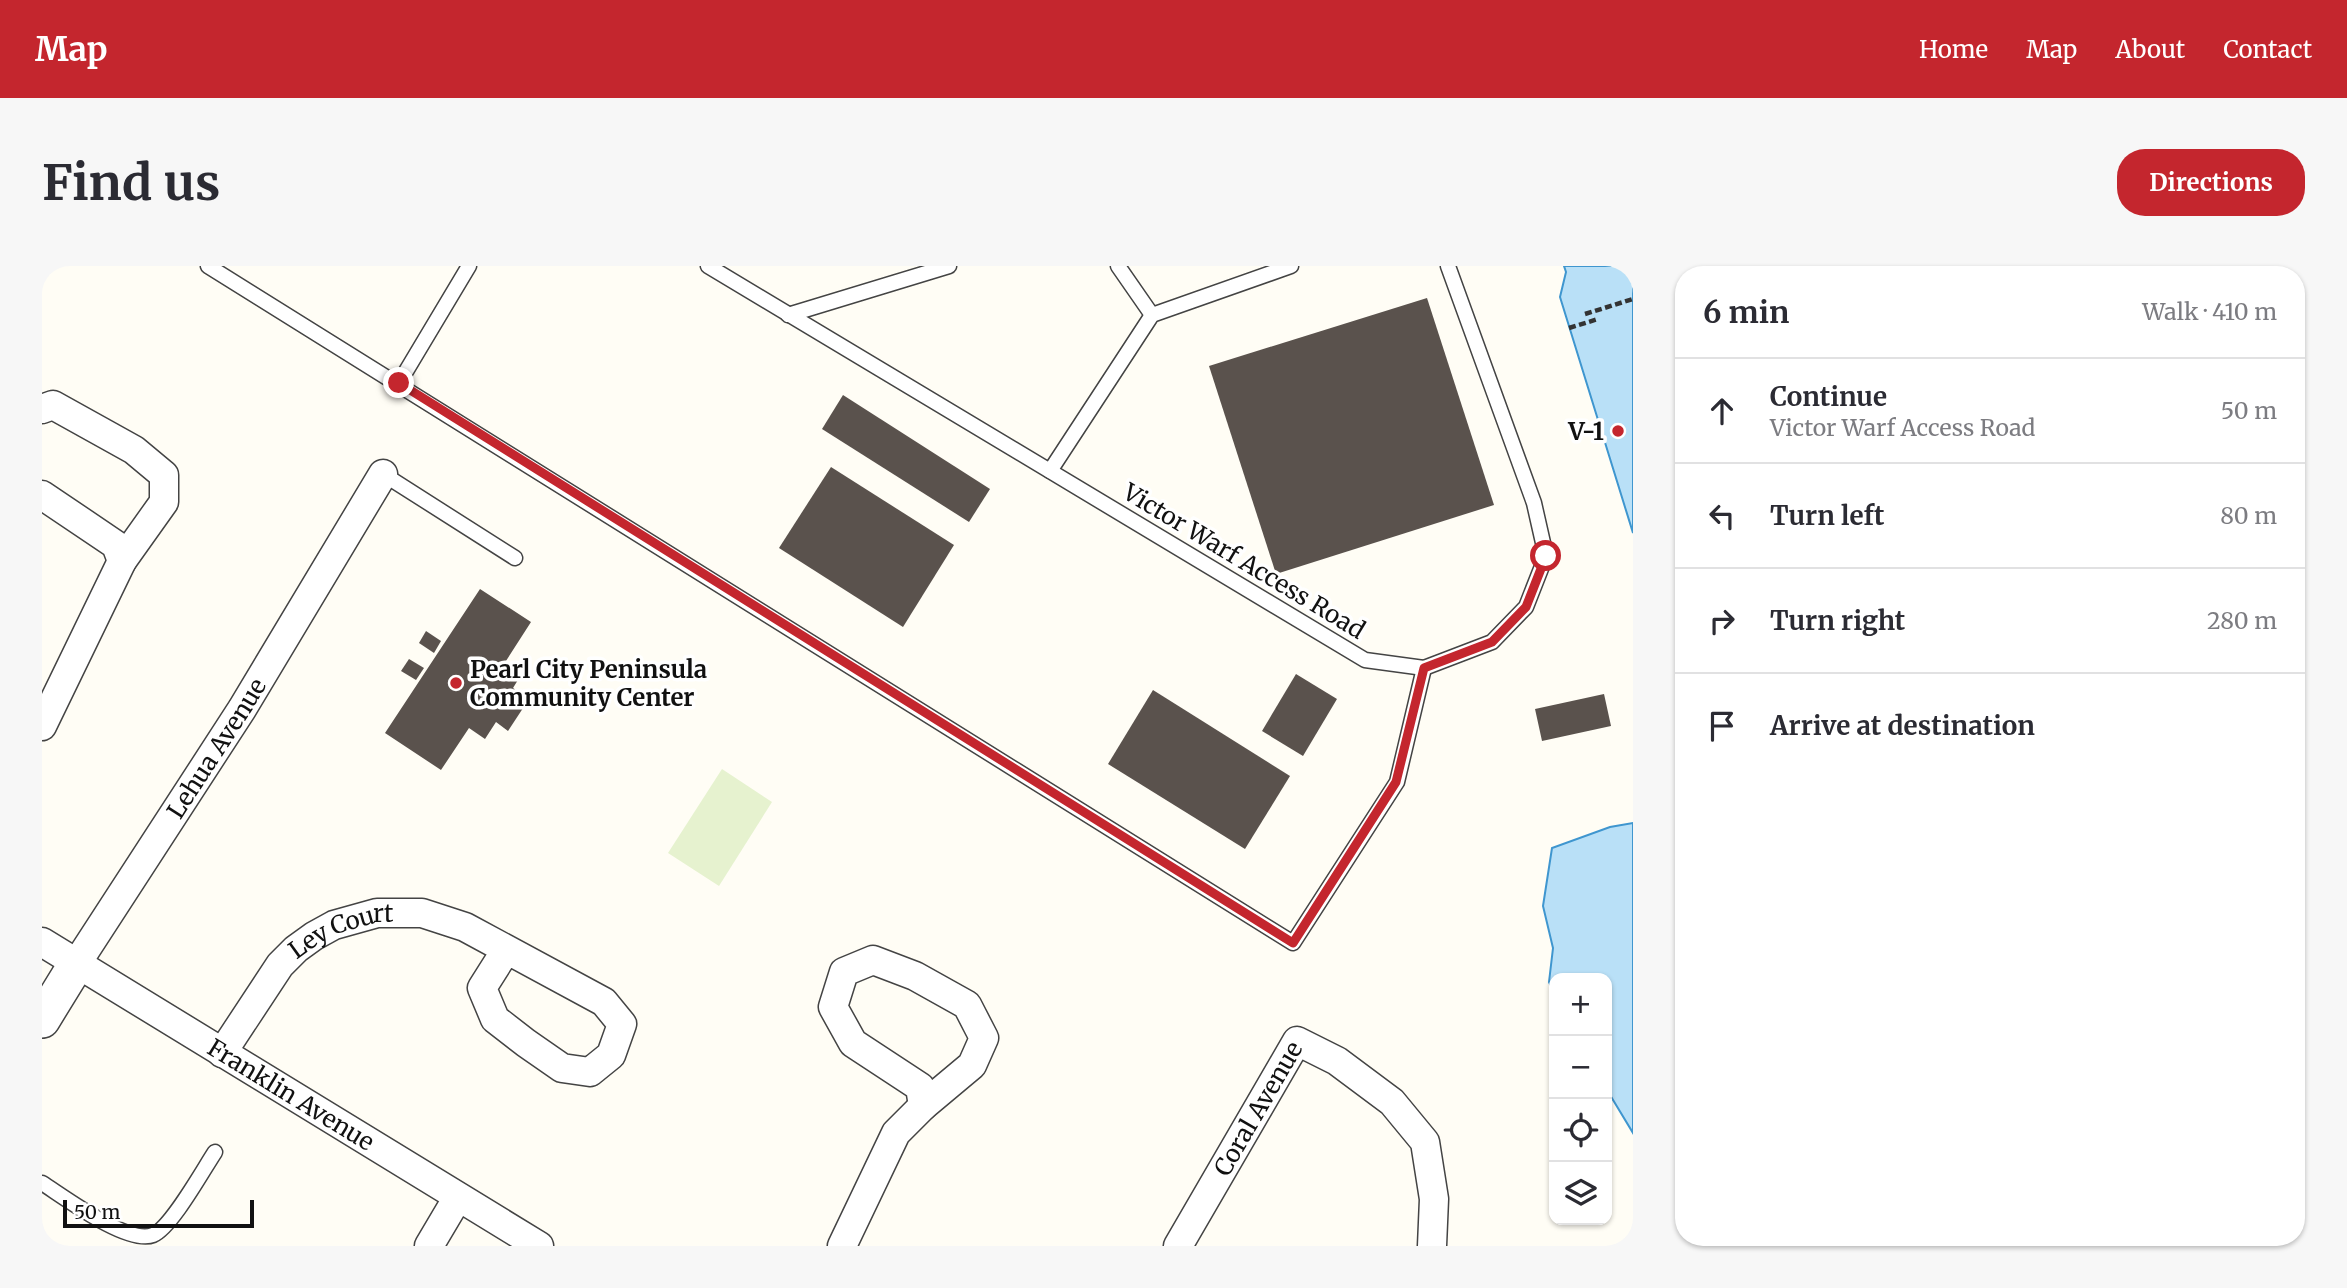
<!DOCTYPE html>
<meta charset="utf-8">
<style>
:root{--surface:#fff;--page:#f7f7f7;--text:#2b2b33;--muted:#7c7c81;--line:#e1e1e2;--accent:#c4262e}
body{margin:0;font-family:Merriweather,serif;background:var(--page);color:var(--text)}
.controls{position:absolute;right:21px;bottom:21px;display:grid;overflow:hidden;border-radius:14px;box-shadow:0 2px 5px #0004}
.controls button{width:63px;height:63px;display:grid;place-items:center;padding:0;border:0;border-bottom:2px solid var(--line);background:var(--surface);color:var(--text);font:35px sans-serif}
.scale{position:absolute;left:21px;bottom:18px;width:191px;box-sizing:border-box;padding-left:7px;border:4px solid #111;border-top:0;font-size:19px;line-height:24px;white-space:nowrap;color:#111;-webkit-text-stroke:5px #fff;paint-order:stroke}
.stop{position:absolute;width:21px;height:21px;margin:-16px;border:5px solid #c4262e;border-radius:50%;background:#fff}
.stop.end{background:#c4262e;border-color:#fff;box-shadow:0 2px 7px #0008}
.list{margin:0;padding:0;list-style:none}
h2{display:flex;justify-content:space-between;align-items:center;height:91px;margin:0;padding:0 28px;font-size:30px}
h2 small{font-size:23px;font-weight:400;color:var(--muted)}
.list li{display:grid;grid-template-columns:46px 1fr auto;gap:21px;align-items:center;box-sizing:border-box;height:105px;padding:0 28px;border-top:2px solid var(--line)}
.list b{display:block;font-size:26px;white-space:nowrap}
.list p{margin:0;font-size:23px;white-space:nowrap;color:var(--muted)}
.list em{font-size:23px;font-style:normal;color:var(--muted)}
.icon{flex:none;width:38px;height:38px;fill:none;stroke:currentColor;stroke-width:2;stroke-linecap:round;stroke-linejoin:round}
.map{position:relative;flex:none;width:1591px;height:980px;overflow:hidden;border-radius:28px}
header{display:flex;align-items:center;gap:42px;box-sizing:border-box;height:98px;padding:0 35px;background:var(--accent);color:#fff}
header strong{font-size:33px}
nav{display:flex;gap:38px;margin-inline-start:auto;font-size:24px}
.intro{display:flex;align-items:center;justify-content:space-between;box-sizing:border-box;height:168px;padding:0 42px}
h1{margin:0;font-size:49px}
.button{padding:18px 32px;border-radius:28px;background:var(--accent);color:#fff;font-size:24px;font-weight:700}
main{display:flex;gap:42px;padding:0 42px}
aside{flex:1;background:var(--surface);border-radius:28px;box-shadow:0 2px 5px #0004}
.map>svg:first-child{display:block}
</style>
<header>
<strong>Map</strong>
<nav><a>Home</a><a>Map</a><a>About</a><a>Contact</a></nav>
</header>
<div class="intro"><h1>Find us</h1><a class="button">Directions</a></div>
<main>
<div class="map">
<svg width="1591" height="980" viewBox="0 0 1591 980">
<rect width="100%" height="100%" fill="#fffdf5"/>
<!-- pitch -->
<path fill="#e6f2cf" d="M680 503 730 536 677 620 626 587Z"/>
<!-- water -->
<g fill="#b9e0f7" stroke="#3f96cf" stroke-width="2">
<path d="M1522 0H1591V267L1518 31 1524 6Z"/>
<path d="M1591 557V867L1565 824V712H1512V727L1507 716 1511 682 1501 640 1510 582 1568 561Z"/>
</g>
<!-- building -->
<g fill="#5a524d">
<path d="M1385 32 1452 239 1234 308 1167 100Z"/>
<path d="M801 129 948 223 927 256 780 163Z"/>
<path d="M789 201 912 279 861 361 737 282Z"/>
<path d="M438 323 489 356 462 398 479 409 471 422 487 433 466 465 454 456 443 473 427 462 399 504 343 467Z"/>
<path d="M384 365 399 375 392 387 377 377Z"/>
<path d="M367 393 382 402 374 414 359 405Z"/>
<path d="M1254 408 1295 433 1261 490 1220 465Z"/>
<path d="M1111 424 1248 510 1203 583 1066 498Z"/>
<path d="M1562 428 1569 460 1500 475 1493 443Z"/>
</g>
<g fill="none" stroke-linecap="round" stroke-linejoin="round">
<defs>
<g id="service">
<path d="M166 0 1251 677 1355 516 1382 402"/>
<path d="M666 0 1323 394 1382 402 1450 376 1484 341 1504 290 1492 237 1406 0"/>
<path d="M1076 0 1110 49"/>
<path d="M746 49 907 0"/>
<path d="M357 117 427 0"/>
<path d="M1008 205 1110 49 1249 0"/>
<path d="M341 208 473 292"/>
<path d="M0 917C22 931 86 979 111 969 129 962 161 904 173 886"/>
</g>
<g id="minor">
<path d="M0 143 11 139 92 184 122 209V236L80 295 0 460"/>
<path d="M0 229 74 279 80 295"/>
<path id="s1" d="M0 676 497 980"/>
<path d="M831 694 873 710 925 739 942 772 930 799 881 840 878 821 811 777 791 741 802 706Z"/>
<path id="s2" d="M35 697 200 443 341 208"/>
<path id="s3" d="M180 787 238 699 254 683 272 670 292 659 335 647H380L423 661 562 736 580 758 569 789 548 806 520 802 484 777 453 753 440 722 464 684"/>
<path d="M387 980 416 931"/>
<path d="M800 980 854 867 881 840"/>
<path id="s4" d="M1136 980 1255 775 1295 795 1350 836 1383 876 1392 933 1390 980"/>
</g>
<path id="tertiary" d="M0 754 35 697"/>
</defs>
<!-- service casing -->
<use href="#service" stroke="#444" stroke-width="17"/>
<!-- minor casing -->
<use href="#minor" stroke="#444" stroke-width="31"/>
<!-- tertiary casing -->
<use href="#tertiary" stroke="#444" stroke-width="38"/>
<!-- path -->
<g stroke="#333" stroke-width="4.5" stroke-dasharray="7 3.5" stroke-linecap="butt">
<path d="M1543 48 1591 33"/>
<path d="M1527 62 1556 53"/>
</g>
<!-- service -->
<use href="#service" stroke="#fff" stroke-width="14"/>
<!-- minor -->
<use href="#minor" stroke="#fff" stroke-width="28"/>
<!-- tertiary -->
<use href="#tertiary" stroke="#fff" stroke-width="35"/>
</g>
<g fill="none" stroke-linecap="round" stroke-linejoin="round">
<!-- route -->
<path stroke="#c4262e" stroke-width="9" d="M357 117 1251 677 1354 516 1382 402 1450 376 1484 341 1504 290"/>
</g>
<!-- markers -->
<g fill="#c4262e" stroke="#fff" stroke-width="2.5">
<circle cx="1576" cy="165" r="7"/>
<circle cx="414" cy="417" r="7"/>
</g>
<g text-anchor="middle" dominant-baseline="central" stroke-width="7" stroke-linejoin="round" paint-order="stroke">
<!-- poi labels -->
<g font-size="24" font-weight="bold" fill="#111" stroke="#fff" text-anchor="end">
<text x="1562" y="165">V-1</text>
<text x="428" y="403" text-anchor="start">Pearl City Peninsula<tspan x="428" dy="28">Community Center</tspan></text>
</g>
<!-- street labels -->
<g font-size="24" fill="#111" stroke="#fff">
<text transform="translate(1202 295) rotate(31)">Victor Warf Access Road</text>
<text stroke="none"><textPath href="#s2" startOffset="256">Lehua Avenue</textPath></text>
<text stroke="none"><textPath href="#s3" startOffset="178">Ley Court</textPath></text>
<text stroke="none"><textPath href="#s1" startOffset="292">Franklin Avenue</textPath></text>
<text stroke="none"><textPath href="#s4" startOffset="159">Coral Avenue</textPath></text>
</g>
</g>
</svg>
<div class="controls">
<button>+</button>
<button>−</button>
<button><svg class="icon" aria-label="locate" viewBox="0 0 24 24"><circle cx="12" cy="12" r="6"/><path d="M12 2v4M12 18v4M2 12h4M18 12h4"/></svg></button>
<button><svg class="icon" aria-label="layers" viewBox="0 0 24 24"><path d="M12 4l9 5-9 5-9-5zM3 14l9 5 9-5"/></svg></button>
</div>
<div class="scale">50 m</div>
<div class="stop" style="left:1504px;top:290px"></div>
<div class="stop end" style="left:357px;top:117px"></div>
</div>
<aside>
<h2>6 min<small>Walk · 410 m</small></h2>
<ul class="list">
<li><svg class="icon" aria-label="ahead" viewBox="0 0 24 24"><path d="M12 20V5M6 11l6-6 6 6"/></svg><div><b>Continue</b><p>Victor Warf Access Road</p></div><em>50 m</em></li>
<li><svg class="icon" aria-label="left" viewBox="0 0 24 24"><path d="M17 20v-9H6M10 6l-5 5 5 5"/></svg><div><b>Turn left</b></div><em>80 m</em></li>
<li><svg class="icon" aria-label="right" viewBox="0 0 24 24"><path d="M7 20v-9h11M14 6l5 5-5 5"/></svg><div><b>Turn right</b></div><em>280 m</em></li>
<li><svg class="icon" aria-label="arrive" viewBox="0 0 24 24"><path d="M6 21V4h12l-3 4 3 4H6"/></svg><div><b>Arrive at destination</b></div></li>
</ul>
</aside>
</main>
